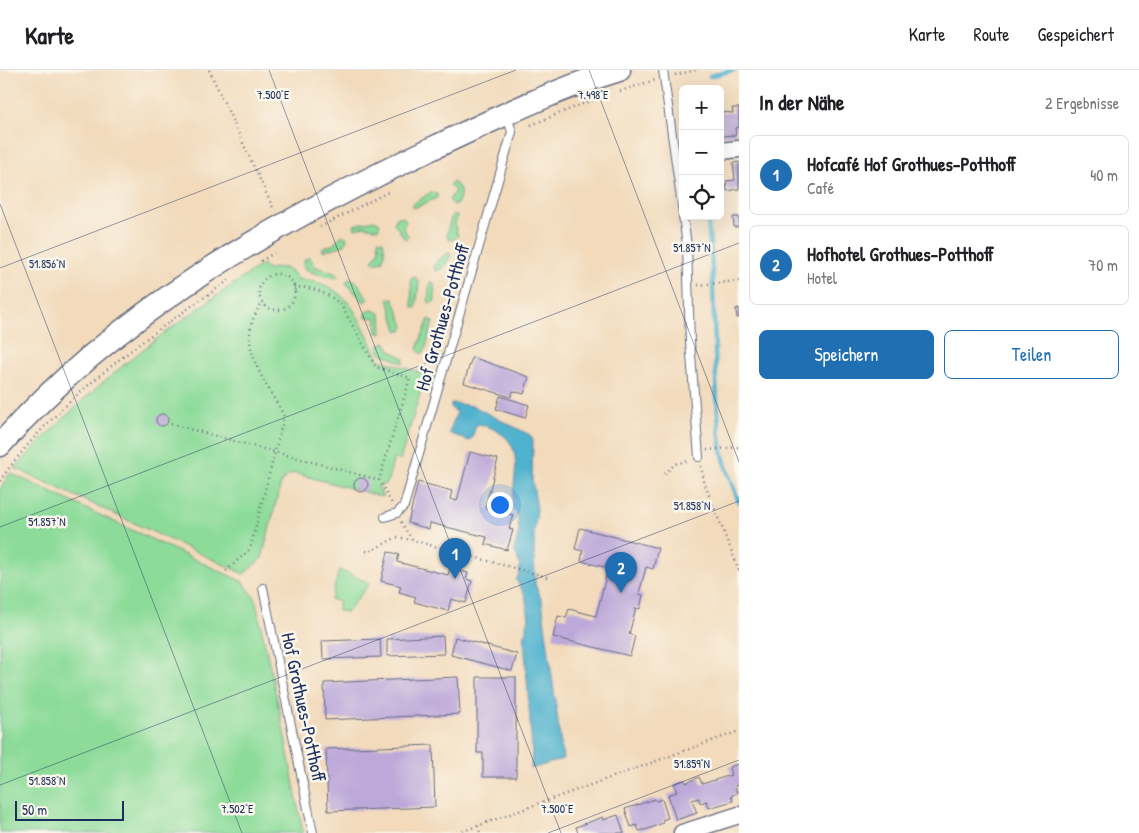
<!DOCTYPE html>
<html lang="de">
<meta charset="utf-8">
<style>
:root{--surface:#fff;--page:#f2f2f2;--text:#202124;--muted:#757577;--line:#e0e0e0;--accent:#1f6fb2}
body{margin:0;font-family:"Patrick Hand",sans-serif;background:var(--page);color:var(--text)}
.controls{position:absolute;right:15px;top:15px;display:grid;overflow:hidden;border-radius:8px;box-shadow:0 5px 20px #0002}
.controls button{width:45px;height:45px;display:grid;place-items:center;padding:0;border:0;border-bottom:1px solid var(--line);background:var(--surface);color:var(--text);font:25px sans-serif}
.scale{position:absolute;left:15px;bottom:12px;width:109px;box-sizing:border-box;padding-left:5px;border:2px solid #1b2f5e;border-top:0;font-size:14px;line-height:18px;white-space:nowrap;color:#1b2f5e;-webkit-text-stroke:4px #fbf7ec;paint-order:stroke}
.you{position:absolute;left:499px;top:434px;width:18px;height:18px;margin:-12px;border:4px solid #fff;border-radius:50%;background:#1a73e8;box-shadow:0 0 0 8px #1a73e833}
.badge{display:grid;place-items:center;width:32px;height:32px;border-radius:50%;background:var(--accent);color:#fff;font-size:16px;font-weight:700}
.pin{position:absolute;translate:-50% -41px;filter:drop-shadow(0 1px 2px #0008)}
.pin::after{content:'';position:absolute;top:26px;width:18px;height:15px;background:inherit;clip-path:polygon(0 0,100% 0,50% 100%)}
.list{margin:0;padding:0;list-style:none}
h2{display:flex;justify-content:space-between;align-items:center;height:65px;margin:0;padding:0 20px;font-size:21px}
h2 small{font-size:16px;font-weight:400;color:var(--muted)}
.list li{display:grid;grid-template-columns:32px 1fr auto;gap:15px;align-items:center;box-sizing:border-box;height:80px;margin:0 10px 10px;padding:0 10px;border:1px solid var(--line);border-radius:8px}
.list b{display:block;font-size:19px;white-space:nowrap}
.list p{margin:0;font-size:16px;white-space:nowrap;color:var(--muted)}
.list em{font-size:16px;font-style:normal;color:var(--muted)}
.actions{display:flex;gap:10px;padding:15px 20px}
.actions a{flex:1;padding:11px 0;border:1px solid var(--accent);border-radius:8px;text-align:center;font-size:18px;color:var(--accent)}
.actions .main{background:var(--accent);color:#fff}
.icon{flex:none;width:28px;height:28px;fill:none;stroke:currentColor;stroke-width:2;stroke-linecap:round;stroke-linejoin:round}
.map{position:relative;flex:none;width:739px;height:763px;overflow:hidden}
header{display:flex;align-items:center;gap:30px;box-sizing:border-box;height:70px;padding:0 25px;background:var(--surface);border-bottom:1px solid var(--line)}
header strong{font-size:24px}
nav{display:flex;gap:28px;margin-inline-start:auto;font-size:18px}
main{display:flex}
aside{flex:1;background:var(--surface)}
.map>svg:first-child{display:block}
</style>
<header>
<strong>Karte</strong>
<nav><a>Karte</a><a>Route</a><a>Gespeichert</a></nav>
</header>
<main>
<div class="map">
<svg width="739" height="763" viewBox="0 0 739 763">
<rect width="100%" height="100%" fill="#fbf7ec"/>
<filter id="ink" filterUnits="userSpaceOnUse"><feTurbulence type="fractalNoise" baseFrequency=".02" numOctaves="2"/><feDisplacementMap in="SourceGraphic" scale="10" xChannelSelector="R" yChannelSelector="G"/><feConvolveMatrix kernelMatrix="1 2 1 2 8 2 1 2 1" color-interpolation-filters="sRGB"/></filter>
<filter id="wash" filterUnits="userSpaceOnUse"><feTurbulence type="fractalNoise" baseFrequency=".0096" numOctaves="4" result="noise"/><feDisplacementMap in="SourceGraphic" scale="20" xChannelSelector="R" yChannelSelector="G"/><feGaussianBlur stdDeviation="1.12" result="paint"/><feColorMatrix in="noise" values="0 0 0 0 0 0 0 0 0 0 0 0 0 0 0 0 0 1.4 0 .05"/><feComposite in="paint" operator="in"/></filter>
<g filter="url(#wash)">
<rect width="100%" height="100%" fill="#f2dabb"/>
<!-- green -->
<g fill="#8cdb99" stroke="#54857c">
<path d="M453 112C462 117 462 125 457 134L454 135 449 130 455 121 449 115Z"/>
<path d="M431 122 437 124V128L414 138 412 135Z"/>
<path d="M452 145 457 146 455 156 458 166 452 170 448 169 447 163Z"/>
<path d="M397 147H403L406 151 403 158 409 167 405 169 394 153Z"/>
<path d="M374 150 380 153 378 159 364 156 355 159 354 155Z"/>
<path d="M342 165 347 168 345 175 323 181 322 178 334 174Z"/>
<path d="M378 170 383 171 385 184 382 191 376 193 372 191 379 181Z"/>
<path d="M447 183 451 184C448 191 444 200 436 201L434 198 436 192Z"/>
<path d="M309 187 316 197 338 204 337 208 313 203 304 198V190Z"/>
<path d="M263 194 267 200C281 196 290 196 298 209 351 213 358 249 380 290L426 304 400 390 394 388 387 413 378 417 383 427 294 403 287 406 281 413 262 488 244 504 15 398C42 369 70 341 100 315 151 270 207 232 263 194Z"/>
<path d="M415 207 419 212 416 238 412 237 411 209Z"/>
<path d="M350 208C358 210 363 222 368 229L364 232 346 213Z"/>
<path d="M430 212 434 213 435 231 430 234 428 230Z"/>
<path d="M393 228 404 256 402 261 397 260 388 229Z"/>
<path d="M373 240 381 244 382 263H377L376 248 366 247V242Z"/>
<path d="M429 249 433 251 425 281 421 284 417 279Z"/>
<path d="M385 272 391 281 404 288 403 293 381 283 378 276Z"/>
<path d="M10 403 243 512 255 528 284 662 303 763H0V419Z"/>
<path d="M339 500C351 503 358 509 370 513L347 542 338 541V531L331 530Z"/>
</g>
<!-- water -->
<path fill="#4fb2ce" stroke="#357096" d="M451 333 473 336 530 365 533 370 532 409 537 439 534 465 535 514 542 531 563 689 531 699 532 680 524 568 529 548 525 525 516 510C523 499 519 491 514 480L519 462 517 443 512 439C513 399 530 369 480 354L476 355 472 368 469 371 449 363 457 342 451 338Z"/>
<g fill="none" stroke-linecap="round" stroke-linejoin="round">
<!-- stream -->
<g stroke="#4fb2ce" stroke-width="4.5">
<path d="M710 6 734 0"/>
<path d="M707 146C717 219 712 293 720 367 722 389 731 412 739 432"/>
</g>
</g>
<g id="blocks">
<!-- building -->
<g fill="#bca8d9">
<path d="M732 38H739V57L735 58 736 65 720 66V42L733 43Z"/>
<path d="M739 92V119L727 121 726 111 735 110 733 93Z"/>
<path d="M733 147H739V157H734Z"/>
<path d="M739 238V247L737 248 736 239Z"/>
<path d="M472 287 529 307 524 324 513 321 511 327 464 313Z"/>
<path d="M500 326 529 335 525 348 496 339Z"/>
<circle cx="162" cy="350" r="6"/>
<path d="M470 382 498 389 485 438 513 445 509 459 513 460 507 480 485 474 487 467 430 453 429 459 408 453 418 412 452 421 450 429 457 431Z"/>
<circle cx="361" cy="415" r="7"/>
<path d="M580 458 658 478 653 499 646 497 639 524 643 525 640 539 636 538 629 564 635 566 630 586 553 567 558 546 566 548 569 539 596 546 608 498 581 491 583 481 575 479Z"/>
<path d="M388 482 399 484 397 492 448 505 450 498 468 503 466 509 472 511 466 533 451 529 448 541 414 532 416 527 399 522 401 516 381 511Z"/>
<path d="M443 566 444 584 387 586V569Z"/>
<path d="M455 567 517 584 512 601 451 585Z"/>
<path d="M380 569 381 587 323 589 322 571Z"/>
<path d="M458 607 460 644 325 650 324 613Z"/>
<path d="M477 607H516V707H483V683H477Z"/>
<path d="M433 675 435 737 328 741 326 679Z"/>
<path d="M739 694V715L735 716 737 723 731 726 733 731 709 738 707 731 700 733 699 728 692 730 697 743 676 750 668 725 677 722 674 714 685 710 686 713 699 707 702 714 731 705 729 697Z"/>
<path d="M655 729 656 731 662 729 668 748 662 750 663 753 648 759 639 761 637 755 631 757 625 739Z"/>
<path d="M618 745 624 763H578L576 757 603 747V750Z"/>
</g>
</g>
</g>
<g filter="url(#ink)">
<use href="#blocks" fill-opacity="0" stroke="#666b7f" stroke-width="1"/>
<g fill="none" stroke-linecap="round" stroke-linejoin="round">
<defs>
<g id="service">
<path d="M663 0 683 143"/>
<path d="M683 146 687 175 690 272 699 387"/>
<path d="M385 447 397 443 404 436 512 62 507 46"/>
<path d="M263 518 313 763"/>
</g>
<g id="minor">
<path d="M720 81 739 79"/>
<path d="M682 763 739 745"/>
</g>
<path id="secondary" d="M0 375C117 241 277 152 435 77 495 49 556 19 619 0"/>
</defs>
<!-- service casing -->
<use href="#service" stroke="#666b7f" stroke-width="10"/>
<!-- minor casing -->
<use href="#minor" stroke="#666b7f" stroke-width="19"/>
<!-- secondary casing -->
<use href="#secondary" stroke="#666b7f" stroke-width="25"/>
<!-- path -->
<g stroke="#666b7f" stroke-width="2.5" stroke-dasharray="1 4" stroke-linecap="butt">
<path d="M209 0 274 140"/>
<path d="M675 5 696 0"/>
<path d="M620 21 655 10"/>
<path d="M531 55 595 29"/>
<path d="M320 157 388 122"/>
<path d="M261 191 274 183"/>
<circle cx="277" cy="222" r="18"/>
<path d="M698 215 739 211"/>
<path d="M294 217C312 217 327 222 341 235L376 297 410 308 379 410 392 434"/>
<path d="M171 354 379 410"/>
<path d="M707 380 739 377"/>
<path d="M701 396 705 415 739 500"/>
<path d="M665 404 675 394 690 390"/>
<path d="M0 411C53 332 153 262 231 209"/>
<path d="M401 452 412 470 547 507"/>
<path d="M366 481 369 482 397 467 411 470"/>
<path d="M226 501 250 479 284 346C265 310 232 273 262 233"/>
<path d="M478 756 480 763"/>
<path d="M458 763 739 661"/>
</g>
<!-- service -->
<use href="#service" stroke="#fff" stroke-width="8"/>
<!-- minor -->
<use href="#minor" stroke="#fff" stroke-width="16"/>
<!-- secondary -->
<use href="#secondary" stroke="#fff" stroke-width="22"/>
</g>
</g>
<!-- ticks -->
<path fill="none" stroke="#1b2f5e" stroke-width="1" stroke-opacity="0.45" d="M269 0 561 763M589 0 739 392M0 134 242 763M0 198 516 0M0 457 739 173M0 715 739 431M548 763 739 690"/>
<g text-anchor="middle" dominant-baseline="central" stroke-width="5" stroke-linejoin="round" paint-order="stroke">
<!-- street labels -->
<g font-size="19" fill="#1b2f5e" stroke="#fbf7ec">
<text transform="translate(442 247) rotate(-74)">Hof Grothues-Potthoff</text>
<text transform="translate(304 637) rotate(78)">Hof Grothues-Potthoff</text>
</g>
</g>
<g font-size="12" text-anchor="middle" fill="#1b2f5e" stroke="#fbf7ec" stroke-width="5" stroke-linejoin="round" paint-order="stroke">
<text x="273" y="29">7.500°E</text>
<text x="593" y="29">7.498°E</text>
<text x="692" y="182">51.857°N</text>
<text x="47" y="198">51.856°N</text>
<text x="692" y="440">51.858°N</text>
<text x="47" y="456">51.857°N</text>
<text x="692" y="698">51.859°N</text>
<text x="47" y="715">51.858°N</text>
<text x="237" y="743">7.502°E</text>
<text x="557" y="743">7.500°E</text>
</g>
</svg>
<div class="controls">
<button>+</button>
<button>−</button>
<button><svg class="icon" aria-label="locate" viewBox="0 0 24 24"><circle cx="12" cy="12" r="6"/><path d="M12 2v4M12 18v4M2 12h4M18 12h4"/></svg></button>
</div>
<div class="scale">50 m</div>
<div class="you"></div>
<div class="pin badge" style="left:455px;top:509px">1</div>
<div class="pin badge" style="left:621px;top:523px">2</div>
</div>
<aside>
<h2>In der Nähe<small>2 Ergebnisse</small></h2>
<ul class="list">
<li><span class="badge">1</span><div><b>Hofcafé Hof Grothues-Potthoff</b><p>Café</p></div><em>40 m</em></li>
<li><span class="badge">2</span><div><b>Hofhotel Grothues-Potthoff</b><p>Hotel</p></div><em>70 m</em></li>
</ul>
<div class="actions"><a class="main">Speichern</a><a>Teilen</a></div>
</aside>
</main>
